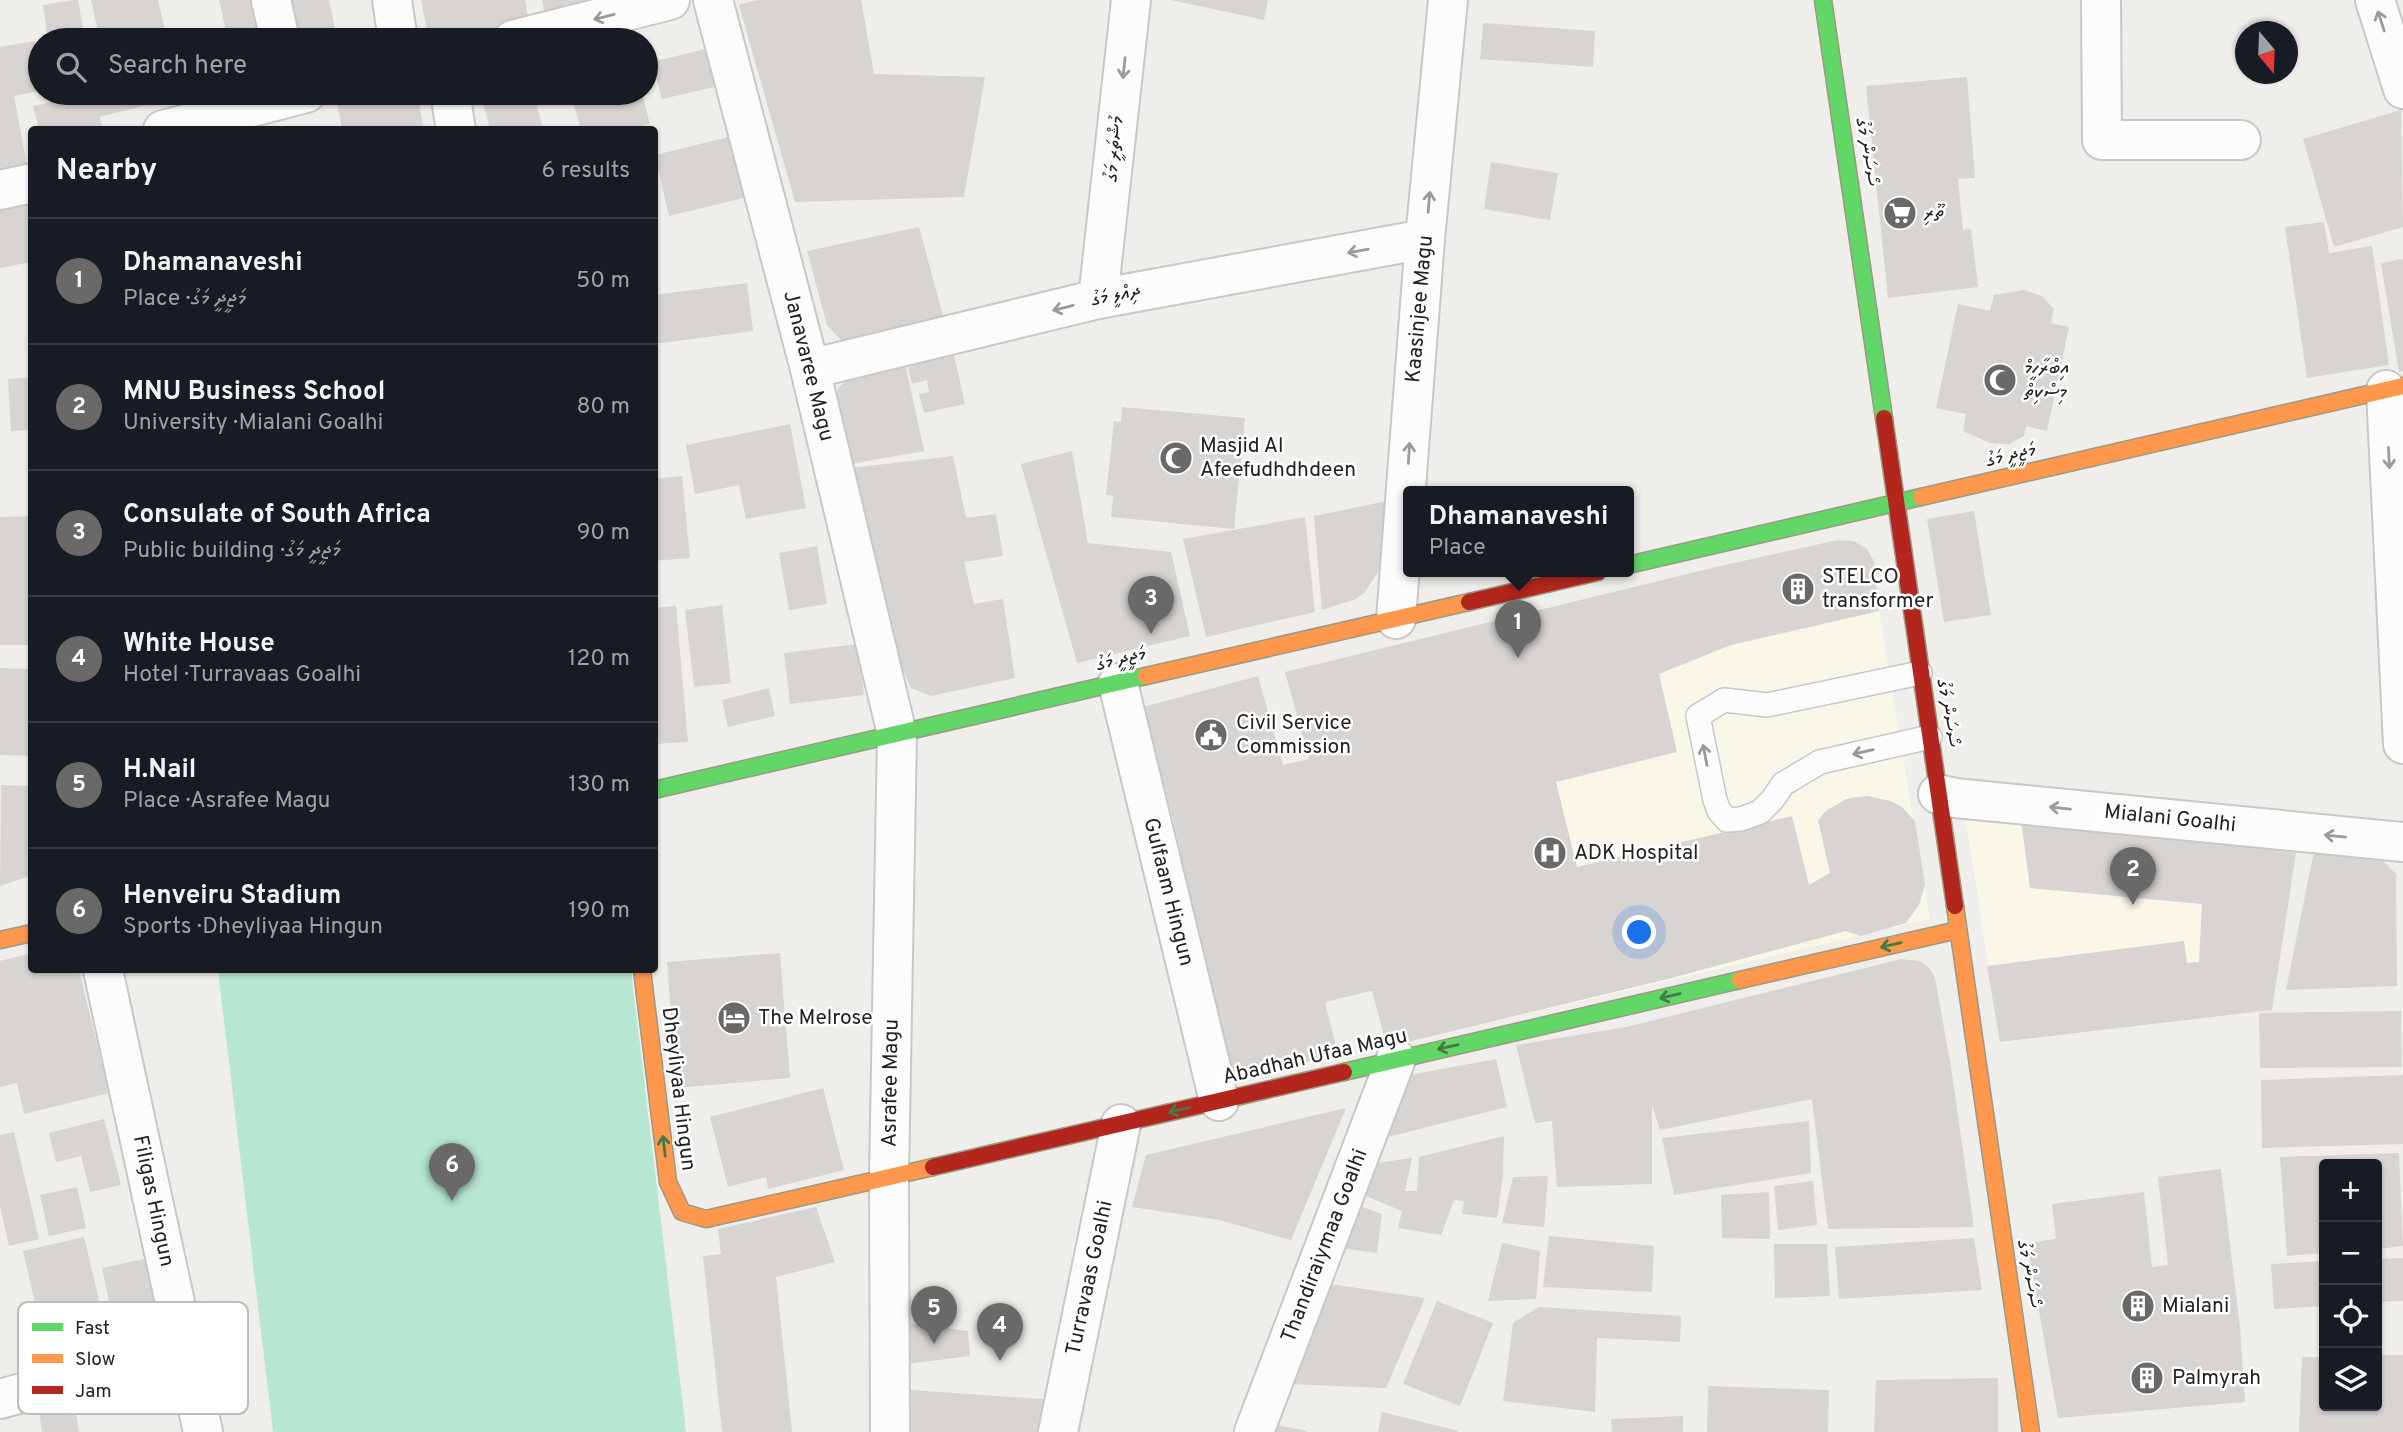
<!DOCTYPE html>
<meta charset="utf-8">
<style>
:root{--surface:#171b24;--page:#242831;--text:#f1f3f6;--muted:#9ea1a6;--line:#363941;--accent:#6a6968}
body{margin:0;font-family:Overpass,"Noto Sans Thaana",sans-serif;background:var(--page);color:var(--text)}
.controls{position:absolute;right:21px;bottom:21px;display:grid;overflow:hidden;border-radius:7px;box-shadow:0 2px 5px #0004}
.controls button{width:63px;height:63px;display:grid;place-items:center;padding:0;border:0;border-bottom:2px solid var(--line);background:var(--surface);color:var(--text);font:35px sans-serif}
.compass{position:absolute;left:2235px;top:21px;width:63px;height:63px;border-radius:50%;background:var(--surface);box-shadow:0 2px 5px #0004;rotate:161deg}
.you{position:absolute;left:1640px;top:933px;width:24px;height:24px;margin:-18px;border:5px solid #fff;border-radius:50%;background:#1a73e8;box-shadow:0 0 0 10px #1a73e833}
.badge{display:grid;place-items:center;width:46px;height:46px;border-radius:50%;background:var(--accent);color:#fff;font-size:23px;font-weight:700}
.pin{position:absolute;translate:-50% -58px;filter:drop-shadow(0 2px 4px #0008)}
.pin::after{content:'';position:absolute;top:37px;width:24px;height:21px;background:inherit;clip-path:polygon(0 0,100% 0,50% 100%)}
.popup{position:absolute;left:1403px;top:486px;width:231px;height:91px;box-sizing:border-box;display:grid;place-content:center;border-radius:7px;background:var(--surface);filter:drop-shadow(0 2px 5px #0005);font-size:23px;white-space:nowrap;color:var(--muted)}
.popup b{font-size:26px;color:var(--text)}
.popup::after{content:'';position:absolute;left:50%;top:100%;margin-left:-14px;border:14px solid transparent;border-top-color:var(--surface)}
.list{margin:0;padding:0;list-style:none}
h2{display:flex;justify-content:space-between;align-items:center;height:91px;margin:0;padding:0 28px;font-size:30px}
h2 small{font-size:23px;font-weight:400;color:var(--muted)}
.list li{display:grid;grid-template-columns:46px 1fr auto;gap:21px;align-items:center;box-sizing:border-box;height:126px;padding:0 28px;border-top:2px solid var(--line)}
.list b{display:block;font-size:26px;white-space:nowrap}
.list p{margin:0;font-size:23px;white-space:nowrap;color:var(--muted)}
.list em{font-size:23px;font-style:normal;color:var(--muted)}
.icon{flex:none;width:38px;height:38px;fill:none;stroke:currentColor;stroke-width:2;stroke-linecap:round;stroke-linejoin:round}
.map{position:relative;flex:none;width:2403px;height:1432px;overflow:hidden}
.search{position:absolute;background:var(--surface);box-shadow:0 2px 5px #0004;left:28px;top:28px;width:630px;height:77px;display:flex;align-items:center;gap:18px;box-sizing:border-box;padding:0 24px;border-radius:38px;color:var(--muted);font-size:26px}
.panel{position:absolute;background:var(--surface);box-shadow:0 2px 5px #0004;left:28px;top:126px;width:630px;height:847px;border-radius:7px}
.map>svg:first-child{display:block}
</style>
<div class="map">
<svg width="2403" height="1432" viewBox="0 0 2403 1432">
<rect width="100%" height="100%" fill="#f0eeeb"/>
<!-- education -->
<g fill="#f8f7e8">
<path d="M1879 611 1930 919 1387 1047 1372 992 1325 1002 1207 975 1173 819 1283 765 1658 674 1731 645Z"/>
<path d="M1965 814 2296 853 2272 1010 2000 1042Z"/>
</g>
<!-- pitch -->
<path fill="#b7e6d2" d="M218 970H631L686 1432H273Z"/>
<!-- building -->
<g fill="#d7d4d2">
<path d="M74 0H78L85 40H48L43 5Z"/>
<path d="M91 0H158L167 40H100Z"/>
<path d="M219 0H261L269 40H228Z"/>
<path d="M281 0H329L335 29 288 38Z"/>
<path d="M421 0H525L529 22 429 40Z"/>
<path d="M542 0H588L589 10 545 18Z"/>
<path d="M757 0H861L874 74 985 77 964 197 795 202 739 5Z"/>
<path d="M1171 0H1268L1264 20Z"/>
<path d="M1483 23 1595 31 1593 67 1480 59Z"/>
<path d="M35 41 40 70V91L14 96 29 177 0 183V47Z"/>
<path d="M710 48 719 86 662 99 652 62Z"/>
<path d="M1967 77 1975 178 1958 179 1963 230 1971 229 1978 287 1888 298 1866 86Z"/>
<path d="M91 93H169L170 99 100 117 103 130H39L33 106Z"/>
<path d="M387 93H417L424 130H342L337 102Z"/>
<path d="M481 93H534L543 130H490Z"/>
<path d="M571 93H642L650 124 630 130H581Z"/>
<path d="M2401 110 2403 227 2334 247 2303 139Z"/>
<path d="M733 136 748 197 669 216 655 155Z"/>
<path d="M1491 162 1558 173 1550 220 1484 209Z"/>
<path d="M32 193V262L0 268V199Z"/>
<path d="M2324 222 2329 253 2372 246 2389 365 2307 378 2285 227Z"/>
<path d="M919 227 945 323 852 343 841 340 827 325 807 251Z"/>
<path d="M2403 259V371L2399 372 2381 263Z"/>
<path d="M747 283 753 331 654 344V295Z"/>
<path d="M2024 290 2042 296 2054 309 2051 323 2069 327 2047 431 2026 426 2024 436 2009 444 1990 443 1963 431 1966 414 1936 408 1958 304 1990 311 1994 295Z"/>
<path d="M953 351 965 404 924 413 919 394 929 392 927 380 912 384 907 362Z"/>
<path d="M905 363 924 451 851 464 835 397 839 387 853 375Z"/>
<path d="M32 377V430L11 431 8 379Z"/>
<path d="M1122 407 1245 418 1234 529 1111 517 1113 496 1106 495 1114 421 1121 422Z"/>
<path d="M790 424 806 508 746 519 739 485 695 494 686 445Z"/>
<path d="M1072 451 1088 543 1171 552 1190 636 1077 663 1021 464Z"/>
<path d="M953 456 966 518 996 514 1003 556 964 562 974 604 1003 599 1015 678 931 696 911 688 903 670 851 468Z"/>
<path d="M682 476 690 558 654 561V479Z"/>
<path d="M1387 501 1381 563 1378 572 1365 592 1356 599 1322 610 1314 516Z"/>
<path d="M1974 511 1991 615 1944 622 1927 519Z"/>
<path d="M32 516V645H0V517Z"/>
<path d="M1305 517 1315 612 1206 637 1183 539Z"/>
<path d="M1838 540 1854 541 1866 548 1874 561 1879 611 1731 645 1659 674 1677 752 1556 782 1577 867 1792 816 1809 885 1830 873 1818 820 1826 811 1846 799 1856 797 1868 796 1890 801 1901 806 1915 821 1925 885 1919 905 1906 923 1861 936 1846 931 1668 979 1387 1047 1372 991 1325 1002 1338 1054 1231 1081 1173 819 1143 707 1258 676 1283 765 1309 759 1285 672 1716 567Z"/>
<path d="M817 546 827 604 789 610 779 553Z"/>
<path d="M722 605 731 683 694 687 685 610Z"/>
<path d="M676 606 688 742 654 744V608Z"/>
<path d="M858 644 864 695 790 704 784 653Z"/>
<path d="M0 668 32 669V756L0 755Z"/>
<path d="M769 688 775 716 728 727 722 700Z"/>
<path d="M1 785 32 786V875L0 886Z"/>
<path d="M2021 819 2296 853 2272 1010 2000 1042 1987 966 2184 941 2187 963 2199 962 2202 904 2030 888Z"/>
<path d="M2314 851 2383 861 2396 874 2397 986 2286 990Z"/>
<path d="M32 953V970H79L109 1093 24 1114 17 1083 0 1087V961Z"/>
<path d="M780 953 790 1078 677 1088 667 962Z"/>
<path d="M1901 959 1920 961 1930 969 1935 978 1951 1067 1974 1227 1828 1229 1812 1099 1660 1130 1652 1105V1184L1557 1187 1552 1121 1535 1123 1516 1045 1626 1027Z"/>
<path d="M2401 1011 2402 1067 2260 1068 2259 1013Z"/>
<path d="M1496 1059 1507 1107 1388 1137 1409 1075Z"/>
<path d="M2403 1075V1144L2262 1148 2261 1080Z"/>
<path d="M823 1088 844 1170 768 1189 766 1177 728 1187 710 1117Z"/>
<path d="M1346 1108 1291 1240 1219 1220 1132 1207 1146 1155Z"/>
<path d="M104 1119 121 1185 90 1192 81 1156 56 1162 49 1133Z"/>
<path d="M1809 1121 1811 1173 1674 1195 1662 1138Z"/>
<path d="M14 1132 39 1239 9 1246 0 1206V1135Z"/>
<path d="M1504 1136 1503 1175 1497 1218 1462 1214 1464 1201 1454 1200 1441 1235 1398 1228 1402 1211 1356 1192 1370 1164 1412 1158 1405 1191H1417L1419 1157Z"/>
<path d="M2399 1153 2403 1246 2377 1249V1164H2324V1253L2287 1256 2280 1157Z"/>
<path d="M2221 1169 2240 1328 2245 1402 2058 1418 2027 1243 2056 1239 2052 1204 2144 1192 2152 1267 2168 1265 2158 1177Z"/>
<path d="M1548 1176 1544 1227 1502 1223 1513 1177Z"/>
<path d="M1813 1181 1817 1225 1778 1230 1774 1186Z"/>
<path d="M77 1187 86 1228 49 1236 40 1195Z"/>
<path d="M1769 1192 1770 1239 1722 1238 1721 1195Z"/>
<path d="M1354 1204 1382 1214 1377 1253 1333 1247Z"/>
<path d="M816 1207 835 1262 776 1277 792 1432H722L703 1256 721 1254 718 1229Z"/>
<path d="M1549 1236 1654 1246 1652 1292 1543 1287Z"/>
<path d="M84 1237 109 1341 47 1355 23 1251Z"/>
<path d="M1974 1238 1982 1290 1839 1299 1835 1247Z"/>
<path d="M1502 1243 1540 1251 1536 1299 1488 1301Z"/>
<path d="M1774 1244H1827L1830 1296 1775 1298Z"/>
<path d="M157 1256 169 1313 114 1325 102 1268Z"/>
<path d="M2403 1258V1301L2377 1302V1259Z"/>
<path d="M2324 1261V1306L2274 1309 2271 1264Z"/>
<path d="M1331 1284 1425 1298 1386 1388 1287 1384Z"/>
<path d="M1437 1301 1493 1323 1460 1406 1403 1384Z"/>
<path d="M1539 1307 1681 1316 1680 1342 1597 1338 1595 1412 1503 1401 1513 1323Z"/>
<path d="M900 1322 968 1331 970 1356 899 1365Z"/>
<path d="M163 1355 173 1390 115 1407 104 1373Z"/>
<path d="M2377 1355H2403V1432H2299L2302 1357H2324V1406H2377Z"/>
<path d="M1998 1378V1432H1874L1876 1380Z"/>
<path d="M1708 1386 1829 1390 1828 1432H1707Z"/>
<path d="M898 1389 1054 1400 1048 1432H898Z"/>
<path d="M75 1406 79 1432H42L39 1411Z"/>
<path d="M1382 1412 1458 1431V1432H1378Z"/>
<path d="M1683 1416V1432H1612L1611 1419Z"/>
<path d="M1277 1425 1307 1431 1306 1432H1274Z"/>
</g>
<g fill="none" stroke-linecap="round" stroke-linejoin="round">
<defs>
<path id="lane" d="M1920 673 1767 705 1724 700 1698 716 1715 800 1719 811 1727 820 1741 819 1760 812 1773 799 1783 784 1820 762 1930 737"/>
<g id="street">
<path d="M271 0 280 40"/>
<path d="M392 0 398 40"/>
<path d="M713 0 810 369 897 734 889 1177 890 1432"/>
<path d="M2101 0 2102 140H2241"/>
<path d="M2375 0 2403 89"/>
<path d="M513 40 670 0"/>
<path d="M450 93 456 130"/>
<path d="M163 130 306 93"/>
<path d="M0 190 32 183"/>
<path d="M1098 299 1131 0"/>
<path d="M810 369 1098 299 1425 239"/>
<path d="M2386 390 2403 744"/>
<path d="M1396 619 1425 239 1448 0"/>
<path d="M1118 683 1219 1101"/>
<path d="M1938 794 1955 798 2403 842"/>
<path d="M103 970 203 1432"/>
<path d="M0 1399 185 1348"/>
<path d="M1058 1432 1121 1124"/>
<path d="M1254 1432 1396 1059"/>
</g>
<g id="fast">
<path d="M1823 0 1884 418"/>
<path d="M1628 565 1921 497"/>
<path d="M654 790 1146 676"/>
<path d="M1344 1072 1740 980"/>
</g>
<g id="slow">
<path d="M1921 497 2403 386"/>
<path d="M1146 676 1469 602"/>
<path d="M1955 906 2031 1432"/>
<path d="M0 940 32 933"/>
<path d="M642 970 668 1182 682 1212 706 1219 933 1167"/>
<path d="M1740 980 1958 930"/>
</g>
<g id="jam">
<path d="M1884 418 1955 906"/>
<path d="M1469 602 1598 572"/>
<path d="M933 1167 1344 1072"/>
</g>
</defs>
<!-- lane casing -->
<use href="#lane" stroke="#c9c8c7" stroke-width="26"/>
<!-- street casing -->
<use href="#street" stroke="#c9c8c7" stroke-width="42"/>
<!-- fast casing -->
<use href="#fast" stroke="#999a82" stroke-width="19"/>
<!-- slow casing -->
<use href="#slow" stroke="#999a82" stroke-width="19"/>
<!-- jam casing -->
<use href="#jam" stroke="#999a82" stroke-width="19"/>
<!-- lane -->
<use href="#lane" stroke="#fdfcfc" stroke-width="23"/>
<!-- street -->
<use href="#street" stroke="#fdfcfc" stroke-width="38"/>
<!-- fast -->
<use href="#fast" stroke="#63d668" stroke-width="16"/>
<!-- slow -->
<use href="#slow" stroke="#ff974d" stroke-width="16"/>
<!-- jam -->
<use href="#jam" stroke="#b3261e" stroke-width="16"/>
</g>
<!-- one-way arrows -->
<defs><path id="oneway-shaft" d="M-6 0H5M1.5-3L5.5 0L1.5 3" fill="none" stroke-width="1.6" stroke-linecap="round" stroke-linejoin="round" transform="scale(1.75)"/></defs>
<g stroke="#9a9a9a">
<use href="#oneway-shaft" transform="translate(604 17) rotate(166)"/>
<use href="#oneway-shaft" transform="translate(2381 21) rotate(-108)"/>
<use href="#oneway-shaft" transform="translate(1124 68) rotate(96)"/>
<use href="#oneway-shaft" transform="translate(1429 202) rotate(-85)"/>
<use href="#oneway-shaft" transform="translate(1358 251) rotate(170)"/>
<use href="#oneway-shaft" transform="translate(1063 308) rotate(166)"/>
<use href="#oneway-shaft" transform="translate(1409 453) rotate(-86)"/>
<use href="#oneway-shaft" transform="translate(2389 458) rotate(87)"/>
<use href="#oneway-shaft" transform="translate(1863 752) rotate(167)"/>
<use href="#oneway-shaft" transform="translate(1705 755) rotate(-101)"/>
<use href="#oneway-shaft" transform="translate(2060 808) rotate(-174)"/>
<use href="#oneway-shaft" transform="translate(2335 836) rotate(-174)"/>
</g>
<g stroke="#427c45">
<use href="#oneway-shaft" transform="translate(1891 945) rotate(167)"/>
<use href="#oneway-shaft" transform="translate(1670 996) rotate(167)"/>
<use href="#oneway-shaft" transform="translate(1448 1047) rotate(167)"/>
<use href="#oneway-shaft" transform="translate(1179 1110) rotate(167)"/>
<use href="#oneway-shaft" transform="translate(664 1146) rotate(-97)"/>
</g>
<!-- icons -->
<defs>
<symbol id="supermarket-disc" viewBox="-11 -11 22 22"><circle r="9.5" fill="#6a6968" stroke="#fff"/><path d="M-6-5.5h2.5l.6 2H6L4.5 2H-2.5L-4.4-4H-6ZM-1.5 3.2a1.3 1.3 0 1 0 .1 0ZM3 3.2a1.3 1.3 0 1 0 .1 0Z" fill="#fff"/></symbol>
<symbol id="mosque-disc" viewBox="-11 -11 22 22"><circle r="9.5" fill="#6a6968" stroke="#fff"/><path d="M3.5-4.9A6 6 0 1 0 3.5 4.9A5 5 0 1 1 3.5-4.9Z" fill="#fff"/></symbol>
<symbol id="building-disc" viewBox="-11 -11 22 22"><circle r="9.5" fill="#6a6968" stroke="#fff"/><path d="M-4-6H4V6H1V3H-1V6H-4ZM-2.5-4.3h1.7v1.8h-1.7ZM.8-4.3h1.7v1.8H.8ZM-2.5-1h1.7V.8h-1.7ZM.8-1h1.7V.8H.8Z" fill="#fff"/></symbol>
<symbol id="civic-disc" viewBox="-11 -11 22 22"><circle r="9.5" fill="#6a6968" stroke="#fff"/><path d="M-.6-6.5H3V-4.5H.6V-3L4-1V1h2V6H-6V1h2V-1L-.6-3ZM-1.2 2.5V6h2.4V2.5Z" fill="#fff"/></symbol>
<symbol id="hospital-disc" viewBox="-11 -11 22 22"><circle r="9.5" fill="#6a6968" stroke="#fff"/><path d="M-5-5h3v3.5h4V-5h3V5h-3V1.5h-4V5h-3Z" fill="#fff"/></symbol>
<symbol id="hotel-disc" viewBox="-11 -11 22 22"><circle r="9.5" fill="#6a6968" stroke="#fff"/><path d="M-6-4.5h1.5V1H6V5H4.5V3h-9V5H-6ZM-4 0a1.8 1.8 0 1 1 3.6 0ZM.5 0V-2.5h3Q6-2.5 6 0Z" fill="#fff"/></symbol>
</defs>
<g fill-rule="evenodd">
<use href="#supermarket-disc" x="1881" y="194" width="38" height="38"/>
<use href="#mosque-disc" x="1981" y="361" width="38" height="38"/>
<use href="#mosque-disc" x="1157" y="439" width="38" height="38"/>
<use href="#building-disc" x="1779" y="570" width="38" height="38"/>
<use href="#civic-disc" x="1192" y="716" width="38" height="38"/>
<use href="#hospital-disc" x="1531" y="834" width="38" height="38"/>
<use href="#hotel-disc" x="715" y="999" width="38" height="38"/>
<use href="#building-disc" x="2119" y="1287" width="38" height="38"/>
<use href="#building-disc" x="2128" y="1359" width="38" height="38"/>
</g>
<g text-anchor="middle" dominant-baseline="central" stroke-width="5" stroke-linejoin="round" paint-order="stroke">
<!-- street labels -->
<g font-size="21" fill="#222" stroke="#fff">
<text transform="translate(1115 149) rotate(-84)">މުޝްތަރީ މަގު</text>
<text transform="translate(1866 152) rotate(82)">ސޯސަން މަގު</text>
<text transform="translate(1116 296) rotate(-11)">ދިއްލީ މަގު</text>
<text transform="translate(1420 309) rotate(-85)">Kaasinjee Magu</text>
<text transform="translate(808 366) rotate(76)">Janavaree Magu</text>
<text transform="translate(2011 456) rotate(-13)">މަޖީދީ މަގު</text>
<text transform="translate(1121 660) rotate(-13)">މަޖީދީ މަގު</text>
<text transform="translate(1947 713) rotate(82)">ސޯސަން މަގު</text>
<text transform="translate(2170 819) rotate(6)">Mialani Goalhi</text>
<text transform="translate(1168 892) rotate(76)">Gulfaam Hingun</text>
<text transform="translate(1315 1057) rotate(-13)">Abadhah Ufaa Magu</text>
<text transform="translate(891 1083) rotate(-89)">Asrafee Magu</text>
<text transform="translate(678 1089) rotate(83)">Dheyliyaa Hingun</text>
<text transform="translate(153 1201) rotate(78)">Filigas Hingun</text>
<text transform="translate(1325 1246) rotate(-69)">Thandiraiymaa Goalhi</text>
<text transform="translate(2028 1274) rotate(81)">ސޯސަން މަގު</text>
<text transform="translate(1090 1278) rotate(-78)">Turravaas Goalhi</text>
</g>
<!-- poi labels -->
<g font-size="21" fill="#222" stroke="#fff" text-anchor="start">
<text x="1924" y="213">ތޫރި</text>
<text x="2024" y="368">އިބްރާހީމް<tspan x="2024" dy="24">މިސްކިތް</tspan></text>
<text x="1200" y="446">Masjid Al<tspan x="1200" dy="24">Afeefudhdhdeen</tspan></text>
<text x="1822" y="577">STELCO<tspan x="1822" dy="24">transformer</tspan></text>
<text x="1236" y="723">Civil Service<tspan x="1236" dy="24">Commission</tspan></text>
<text x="1574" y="853">ADK Hospital</text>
<text x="758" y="1018">The Melrose</text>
<text x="2162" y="1306">Mialani</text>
<text x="2172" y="1378">Palmyrah</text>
</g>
</g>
<!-- legend -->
<rect x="18" y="1302" width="230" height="112" rx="10" fill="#fff" stroke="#bdbdbd" stroke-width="2"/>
<rect x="32" y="1323" width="31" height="8" fill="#63d668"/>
<rect x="32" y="1354" width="31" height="9" fill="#ff974d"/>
<rect x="32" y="1386" width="31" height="8" fill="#b3261e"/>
<g font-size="19" fill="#222">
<text x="75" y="1334">Fast</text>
<text x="75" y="1365">Slow</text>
<text x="75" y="1397">Jam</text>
</g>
</svg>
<div class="controls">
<button>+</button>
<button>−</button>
<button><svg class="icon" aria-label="locate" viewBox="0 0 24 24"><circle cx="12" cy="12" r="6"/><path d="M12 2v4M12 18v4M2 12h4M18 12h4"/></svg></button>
<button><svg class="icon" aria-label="layers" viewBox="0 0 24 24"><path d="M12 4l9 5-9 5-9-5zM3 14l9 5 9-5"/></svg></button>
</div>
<svg class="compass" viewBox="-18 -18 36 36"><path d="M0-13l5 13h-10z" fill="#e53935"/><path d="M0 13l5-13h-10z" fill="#9ea1a6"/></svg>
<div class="you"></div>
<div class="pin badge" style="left:1518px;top:658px">1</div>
<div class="popup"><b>Dhamanaveshi</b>Place</div>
<div class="pin badge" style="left:2133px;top:905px">2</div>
<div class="pin badge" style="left:1151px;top:634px">3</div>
<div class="pin badge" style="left:1000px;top:1361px">4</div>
<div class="pin badge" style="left:934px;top:1344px">5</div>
<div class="pin badge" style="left:452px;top:1201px">6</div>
<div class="search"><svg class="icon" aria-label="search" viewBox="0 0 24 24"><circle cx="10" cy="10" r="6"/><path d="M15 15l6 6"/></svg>Search here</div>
<section class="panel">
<h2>Nearby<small>6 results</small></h2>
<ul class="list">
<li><span class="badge">1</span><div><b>Dhamanaveshi</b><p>Place · މަޖީދީ މަގު</p></div><em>50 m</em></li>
<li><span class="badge">2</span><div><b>MNU Business School</b><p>University · Mialani Goalhi</p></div><em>80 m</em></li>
<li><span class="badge">3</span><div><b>Consulate of South Africa</b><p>Public building · މަޖީދީ މަގު</p></div><em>90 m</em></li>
<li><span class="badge">4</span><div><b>White House</b><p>Hotel · Turravaas Goalhi</p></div><em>120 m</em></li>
<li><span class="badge">5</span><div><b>H.Nail</b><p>Place · Asrafee Magu</p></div><em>130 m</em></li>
<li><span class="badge">6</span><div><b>Henveiru Stadium</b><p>Sports · Dheyliyaa Hingun</p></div><em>190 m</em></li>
</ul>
</section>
</div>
